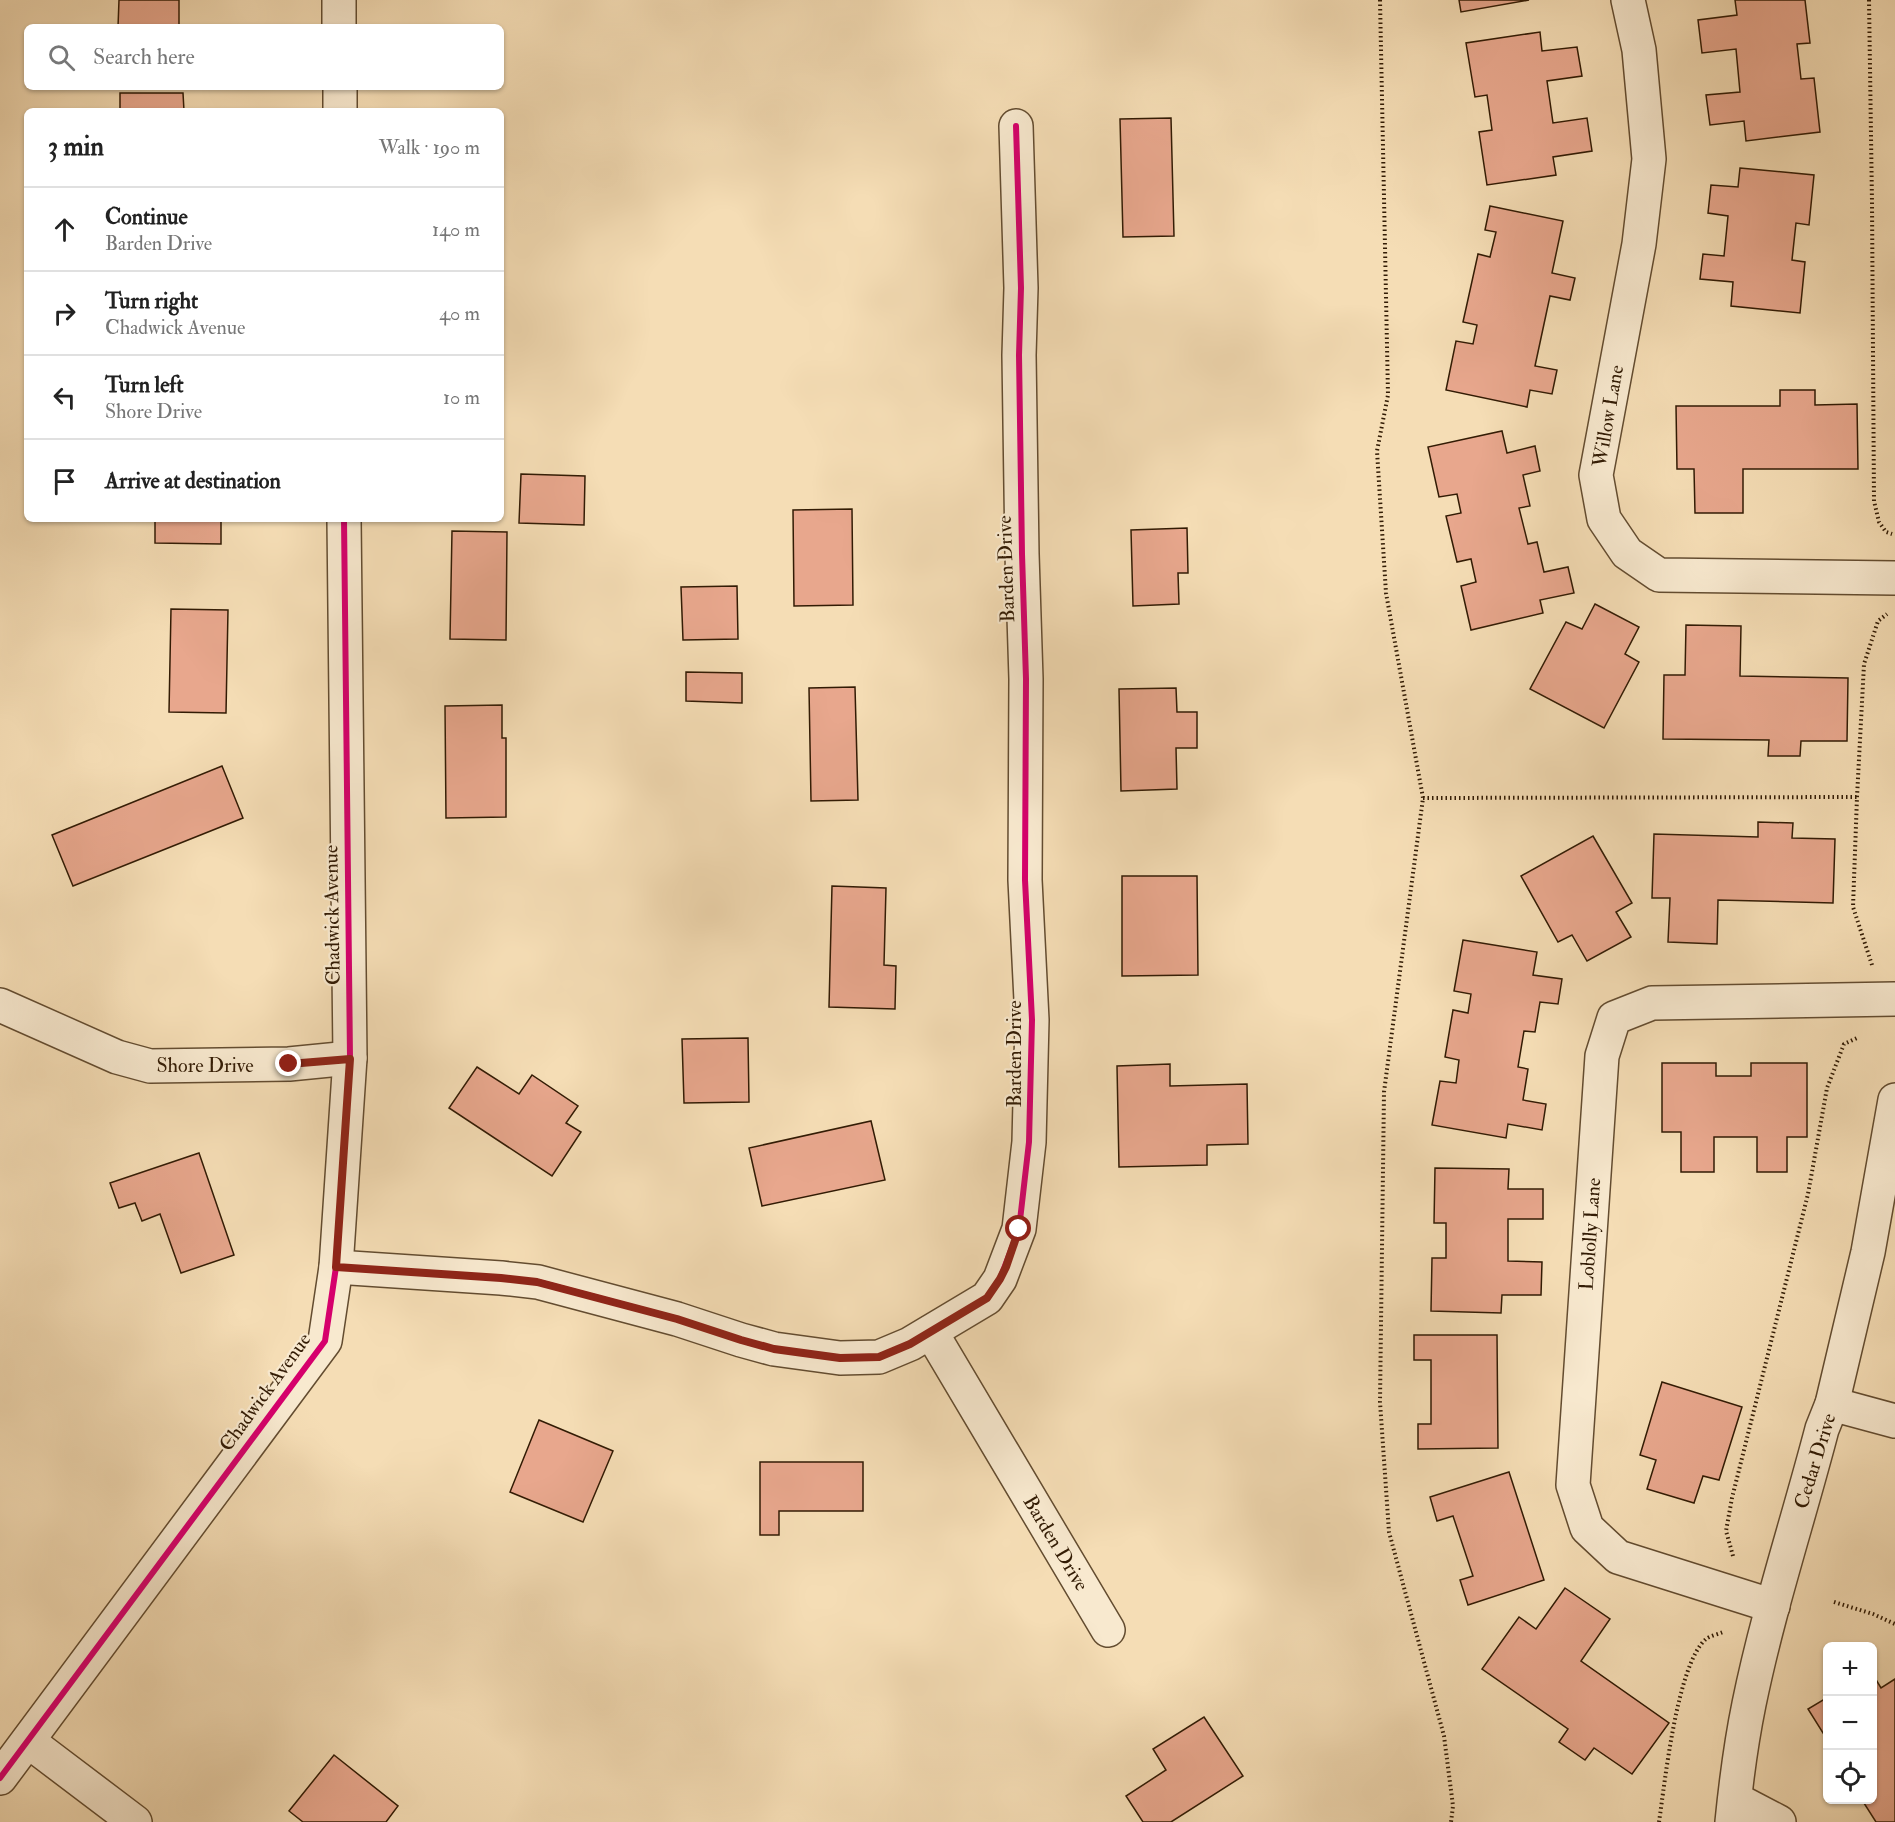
<!DOCTYPE html>
<meta charset="utf-8">
<style>
:root{--surface:#fff;--page:#f6f6f6;--text:#222;--muted:#767676;--line:#e0e0e0}
body{margin:0;font-family:"IM FELL Double Pica",serif;background:var(--page);color:var(--text)}
.controls{position:absolute;right:18px;bottom:18px;display:grid;overflow:hidden;border-radius:9px;box-shadow:0 2px 4px #0004}
.controls button{width:54px;height:54px;display:grid;place-items:center;padding:0;border:0;border-bottom:2px solid var(--line);background:var(--surface);color:var(--text);font:30px sans-serif}
.stop{position:absolute;width:18px;height:18px;margin:-14px;border:4px solid #8f2418;border-radius:50%;background:#fff}
.stop.end{background:#8f2418;border-color:#fff;box-shadow:0 2px 6px #0008}
.list{margin:0;padding:0;list-style:none}
h2{display:flex;justify-content:space-between;align-items:center;height:78px;margin:0;padding:0 24px;font-size:26px}
h2 small{font-size:20px;font-weight:400;color:var(--muted)}
.list li{display:grid;grid-template-columns:39px 1fr auto;gap:18px;align-items:center;box-sizing:border-box;height:84px;padding:0 24px;border-top:2px solid var(--line)}
.list b{display:block;font-size:22px;white-space:nowrap}
.list p{margin:0;font-size:20px;white-space:nowrap;color:var(--muted)}
.list em{font-size:20px;font-style:normal;color:var(--muted)}
.icon{flex:none;width:33px;height:33px;fill:none;stroke:currentColor;stroke-width:2;stroke-linecap:round;stroke-linejoin:round}
.map{position:relative;flex:none;width:1895px;height:1822px;overflow:hidden}
.search{position:absolute;background:var(--surface);box-shadow:0 2px 4px #0004;left:24px;top:24px;width:480px;height:66px;display:flex;align-items:center;gap:15px;box-sizing:border-box;padding:0 21px;border-radius:9px;color:var(--muted);font-size:22px}
.panel{position:absolute;background:var(--surface);box-shadow:0 2px 4px #0004;left:24px;top:108px;width:480px;height:414px;border-radius:9px}
.map>svg:first-child{display:block}
</style>
<div class="map">
<svg width="1895" height="1822" viewBox="0 0 1895 1822">
<rect width="100%" height="100%" fill="#f5ddb5"/>
<filter id="stains"><feTurbulence type="fractalNoise" baseFrequency=".00333" numOctaves="4"/><feColorMatrix values="0 0 0 0 .2 0 0 0 0 .09 0 0 0 0 .02 0 0 0 .5 -.17"/></filter>
<radialGradient id="worn" r=".72"><stop offset=".6" stop-color="#630" stop-opacity="0"/><stop offset="1" stop-color="#630" stop-opacity=".3"/></radialGradient>
<!-- building -->
<g fill="#e8a78d" stroke="#321b04" stroke-width="1.5">
<path d="M119 0H179V27H118Z"/>
<path d="M1459 0H1529L1461 12Z"/>
<path d="M1735 0H1805L1810 43 1797 44 1801 79 1814 78 1820 132 1746 141 1744 121 1710 125 1706 95 1740 92 1736 49 1702 53 1698 20 1737 15Z"/>
<path d="M1540 32 1542 51 1577 47 1582 76 1547 81 1553 123 1587 118 1592 151 1553 157 1556 175 1487 185 1479 132 1492 130 1487 95 1475 97 1466 43Z"/>
<path d="M120 93H183L184 111H120Z"/>
<path d="M1171 118 1174 236 1123 237 1120 119Z"/>
<path d="M1740 168 1814 175 1809 225 1796 223 1792 260 1805 262 1800 313 1731 306 1733 282 1700 279 1703 254 1724 256 1728 216 1708 213 1711 185 1738 187Z"/>
<path d="M1490 206 1563 221 1552 273 1575 278 1570 300 1550 296 1535 366 1557 370 1552 394 1530 390 1527 407 1446 390 1456 341 1473 344 1477 325 1463 322 1478 254 1490 257 1496 232 1485 230Z"/>
<path d="M1780 390H1815V405L1857 404 1858 469H1743V513H1695L1694 469H1677L1676 406H1780Z"/>
<path d="M1502 431 1507 453 1535 446 1540 471 1523 475 1530 506 1519 508 1528 544 1537 542 1544 572 1568 567 1574 593 1540 600 1543 613 1471 630 1461 586 1476 582 1471 559 1457 562 1446 516 1461 513 1457 494 1439 497 1428 447Z"/>
<path d="M521 474 585 476 584 525 519 523Z"/>
<path d="M852 509 853 605 794 606 793 510Z"/>
<path d="M155 519H221V544L155 543Z"/>
<path d="M1187 528 1188 573H1178L1179 604 1133 606 1131 530Z"/>
<path d="M452 531 507 532 506 640 450 639Z"/>
<path d="M737 586 738 639 683 640 681 587Z"/>
<path d="M1595 604 1639 627 1625 654 1639 662 1604 728 1530 689 1566 622 1582 629Z"/>
<path d="M171 609 228 610 226 713 169 712Z"/>
<path d="M1686 625 1741 626 1740 676 1848 678 1847 741H1801L1800 756H1768L1769 740 1663 739 1664 675H1685Z"/>
<path d="M686 672 742 673V703L686 701Z"/>
<path d="M855 687 858 800 811 801 809 688Z"/>
<path d="M1176 688 1177 712H1197V748H1176L1177 789 1121 791 1119 689Z"/>
<path d="M502 705V738H506V817L446 818 445 706Z"/>
<path d="M222 766 243 818 73 886 52 835Z"/>
<path d="M1758 822 1793 823 1792 838 1835 839 1833 903 1718 900 1717 944 1668 942 1670 898H1652L1654 834 1758 837Z"/>
<path d="M1593 836 1632 903 1616 912 1631 937 1587 961 1572 935 1558 942 1521 876Z"/>
<path d="M1122 876H1197L1198 975 1122 976Z"/>
<path d="M832 886 886 888 884 965 896 966 895 1009 829 1007Z"/>
<path d="M1463 940 1537 952 1533 975 1562 979 1558 1004 1540 1002 1535 1032 1524 1031 1518 1067 1528 1069 1523 1100 1546 1104 1542 1130 1508 1124 1506 1138 1432 1125 1440 1081 1456 1083 1459 1060 1445 1057 1453 1010 1468 1013 1471 994 1454 991Z"/>
<path d="M748 1038 749 1102 684 1103 682 1039Z"/>
<path d="M1662 1063H1716V1076H1751V1063H1807V1137H1787V1172H1757V1137H1714V1172H1681V1132H1662Z"/>
<path d="M1170 1064V1086L1247 1084 1248 1144 1207 1145V1165L1119 1167 1117 1066Z"/>
<path d="M477 1067 519 1094 532 1075 578 1106 566 1123 581 1132 552 1176 449 1108Z"/>
<path d="M871 1121 885 1180 762 1206 749 1148Z"/>
<path d="M199 1153 234 1255 181 1273 160 1214 142 1221 135 1203 119 1208 110 1183Z"/>
<path d="M1435 1168 1509 1169 1508 1189H1543V1219H1508V1261L1542 1262 1541 1295H1502L1501 1313 1431 1311 1432 1258H1446V1223H1434Z"/>
<path d="M1414 1335H1497L1498 1448 1418 1449V1424H1431V1360H1414Z"/>
<path d="M1662 1382 1742 1407 1719 1480 1703 1476 1694 1503 1647 1489 1656 1460 1640 1455Z"/>
<path d="M539 1420 613 1451 583 1522 510 1492Z"/>
<path d="M760 1462H863V1511H779V1535H760Z"/>
<path d="M1509 1472 1544 1580 1468 1605 1460 1580 1473 1576 1453 1516 1437 1521 1430 1497Z"/>
<path d="M1565 1588 1610 1619 1581 1661 1669 1723 1632 1774 1594 1748 1585 1760 1559 1742 1568 1729 1482 1669 1519 1617 1536 1629Z"/>
<path d="M1872 1673 1881 1688 1895 1679V1822H1876L1862 1800H1872Z"/>
<path d="M1828 1697V1741L1808 1709Z"/>
<path d="M1204 1717 1243 1776 1171 1822H1143L1126 1796 1166 1770 1153 1749Z"/>
<path d="M334 1755 398 1806 386 1822H303L289 1811Z"/>
</g>
<g fill="none" stroke-linecap="round" stroke-linejoin="round">
<defs>
<g id="minor">
<path d="M339 0V27"/>
<path d="M1628 0 1639 50 1649 159 1639 244 1596 475 1604 519 1627 553 1659 575 1895 578"/>
<path d="M340 87V111"/>
<path d="M0 1005 117 1057 150 1066 289 1064 350 1058"/>
<path d="M336 1267 501 1278 538 1282 677 1319 741 1340 774 1349 840 1358 879 1357 910 1344 987 1298 1000 1279 1019 1229 1029 1142 1032 1020 1025 880 1026 679 1022 554 1019 355 1021 288 1016 126"/>
<path d="M931 1332 1108 1630"/>
<path d="M1832 1404 1895 1421"/>
<path d="M1773 1606 1618 1557 1587 1528 1573 1485 1602 1056 1614 1018 1652 1003 1895 999"/>
<path d="M28 1741 135 1822"/>
<path d="M0 1778 325 1341 336 1267 350 1058 344 519"/>
<path d="M1735 1799 1779 1822"/>
<path d="M1732 1822C1736 1782 1741 1743 1749 1704 1768 1611 1798 1521 1822 1429L1832 1404 1868 1252 1895 1100"/>
</g>
</defs>
<!-- minor casing -->
<use href="#minor" stroke="#634c30" stroke-width="36"/>
<!-- path -->
<g stroke="#321b04" stroke-width="4" stroke-dasharray="1.5 3" stroke-linecap="butt">
<path d="M1380 0 1388 395 1377 451 1386 593 1423 798 1384 1092 1380 1402 1389 1532 1444 1736 1453 1806 1451 1822"/>
<path d="M1869 0 1872 203 1874 501 1879 522 1886 532 1892 534"/>
<path d="M1423 798 1857 797"/>
<path d="M1872 965 1853 907 1857 797 1864 664 1878 621 1887 614"/>
<path d="M1733 1556 1726 1531 1732 1498 1808 1194 1827 1088 1844 1044 1857 1038"/>
<path d="M1834 1602 1873 1614 1895 1624"/>
<path d="M1659 1822C1665 1782 1677 1664 1706 1639 1710 1636 1718 1634 1723 1632"/>
</g>
<!-- minor -->
<use href="#minor" stroke="#f8e9cf" stroke-width="33"/>
<defs>
<g id="cycleway">
<path d="M336 1267 501 1278 538 1282 677 1319 741 1340 774 1349 840 1358 879 1357 910 1344 987 1298 1000 1279 1019 1229 1029 1142 1032 1020 1025 880 1026 679 1022 554 1019 355 1021 288 1016 126"/>
<path d="M0 1778 325 1341 336 1267 350 1058 344 519"/>
</g>
</defs>
<!-- cycleway casing -->
<use href="#cycleway" stroke="#f8e9cf" stroke-width="10"/>
<!-- cycleway -->
<use href="#cycleway" stroke="#d6006c" stroke-width="6"/>
</g>
<g fill="none" stroke-linecap="round" stroke-linejoin="round">
<!-- route -->
<path stroke="#8f2418" stroke-width="8" d="M289 1064 350 1059 336 1267 501 1278 537 1282 677 1319 741 1340 774 1349 840 1358 879 1357 910 1344 987 1298 1000 1279 1006 1267 1019 1229"/>
</g>
<g text-anchor="middle" dominant-baseline="central" stroke-width="4.5" stroke-linejoin="round" paint-order="stroke">
<!-- street labels -->
<g font-size="20" fill="#321b04" stroke="#f8e9cf">
<text transform="translate(1608 416) rotate(-80)">Willow Lane</text>
<text transform="translate(1006 569) rotate(-92)">Barden Drive</text>
<text transform="translate(332 915) rotate(-91)">Chadwick Avenue</text>
<text transform="translate(1014 1054) rotate(-90)">Barden Drive</text>
<text x="205" y="1065">Shore Drive</text>
<text transform="translate(1590 1234) rotate(-86)">Loblolly Lane</text>
<text transform="translate(265 1392) rotate(-54)">Chadwick Avenue</text>
<text transform="translate(1815 1461) rotate(-73)">Cedar Drive</text>
<text transform="translate(1056 1543) rotate(59)">Barden Drive</text>
</g>
</g>
<rect width="100%" height="100%" filter="url(#stains)"/>
<rect width="100%" height="100%" fill="url(#worn)"/>
</svg>
<div class="controls">
<button>+</button>
<button>−</button>
<button><svg class="icon" aria-label="locate" viewBox="0 0 24 24"><circle cx="12" cy="12" r="6"/><path d="M12 2v4M12 18v4M2 12h4M18 12h4"/></svg></button>
</div>
<div class="stop" style="left:1019px;top:1229px"></div>
<div class="stop end" style="left:289px;top:1064px"></div>
<div class="search"><svg class="icon" aria-label="search" viewBox="0 0 24 24"><circle cx="10" cy="10" r="6"/><path d="M15 15l6 6"/></svg>Search here</div>
<section class="panel">
<h2>3 min<small>Walk · 190 m</small></h2>
<ul class="list">
<li><svg class="icon" aria-label="ahead" viewBox="0 0 24 24"><path d="M12 20V5M6 11l6-6 6 6"/></svg><div><b>Continue</b><p>Barden Drive</p></div><em>140 m</em></li>
<li><svg class="icon" aria-label="right" viewBox="0 0 24 24"><path d="M7 20v-9h11M14 6l5 5-5 5"/></svg><div><b>Turn right</b><p>Chadwick Avenue</p></div><em>40 m</em></li>
<li><svg class="icon" aria-label="left" viewBox="0 0 24 24"><path d="M17 20v-9H6M10 6l-5 5 5 5"/></svg><div><b>Turn left</b><p>Shore Drive</p></div><em>10 m</em></li>
<li><svg class="icon" aria-label="arrive" viewBox="0 0 24 24"><path d="M6 21V4h12l-3 4 3 4H6"/></svg><div><b>Arrive at destination</b></div></li>
</ul>
</section>
</div>
